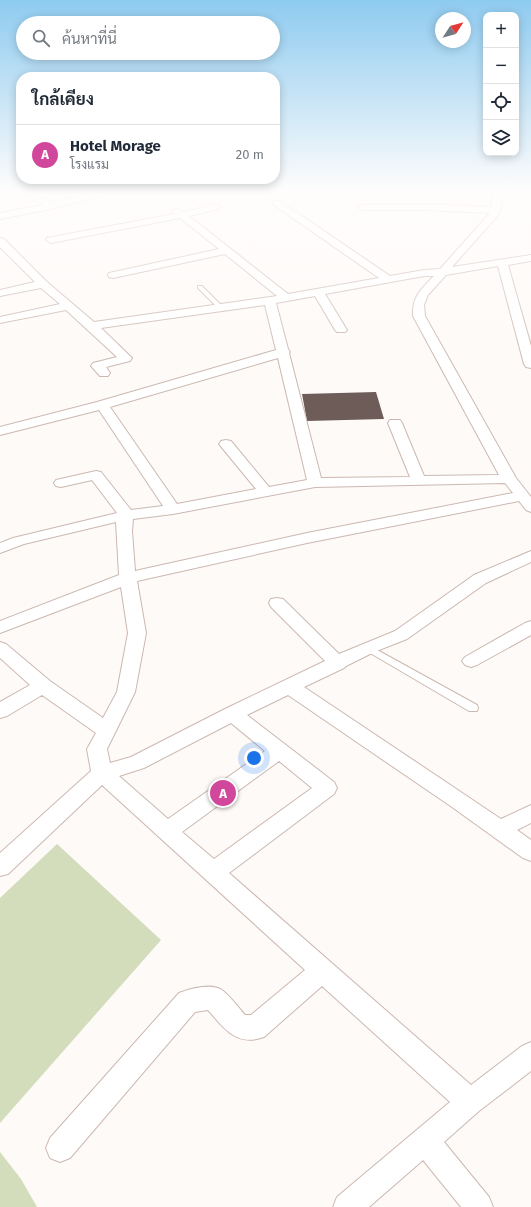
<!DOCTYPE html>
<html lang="th">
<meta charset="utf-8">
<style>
:root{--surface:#fff;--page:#f2f2f3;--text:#1f2937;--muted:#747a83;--line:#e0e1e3;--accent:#c64080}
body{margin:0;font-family:"Fira Sans",Sarabun,sans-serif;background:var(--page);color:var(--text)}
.controls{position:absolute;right:12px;top:12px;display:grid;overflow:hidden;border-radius:8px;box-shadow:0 2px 10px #0003}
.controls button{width:36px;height:36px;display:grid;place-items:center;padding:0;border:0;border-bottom:1px solid var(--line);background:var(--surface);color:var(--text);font:20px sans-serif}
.compass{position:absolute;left:435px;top:12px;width:36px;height:36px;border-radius:50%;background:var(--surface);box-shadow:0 2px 10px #0003;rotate:54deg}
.you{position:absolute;left:254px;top:758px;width:14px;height:14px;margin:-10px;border:3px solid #fff;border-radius:50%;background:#1a73e8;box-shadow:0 0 0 6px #1a73e833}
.badge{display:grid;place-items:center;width:26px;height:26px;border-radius:50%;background:var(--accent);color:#fff;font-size:13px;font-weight:700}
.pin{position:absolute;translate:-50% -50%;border:2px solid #fff;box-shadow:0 1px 4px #0006}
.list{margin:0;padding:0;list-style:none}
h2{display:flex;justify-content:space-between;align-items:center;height:52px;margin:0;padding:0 16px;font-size:17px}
h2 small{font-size:13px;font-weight:400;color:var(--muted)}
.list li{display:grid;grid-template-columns:26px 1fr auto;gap:12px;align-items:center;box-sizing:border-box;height:60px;padding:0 16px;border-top:1px solid var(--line)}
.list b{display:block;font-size:15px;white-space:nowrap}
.list p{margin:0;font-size:13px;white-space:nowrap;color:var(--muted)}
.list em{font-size:13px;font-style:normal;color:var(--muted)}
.icon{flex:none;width:22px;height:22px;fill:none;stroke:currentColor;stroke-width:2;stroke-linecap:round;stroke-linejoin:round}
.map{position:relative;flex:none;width:531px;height:1207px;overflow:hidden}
.search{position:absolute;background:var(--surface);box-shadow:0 2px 10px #0003;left:16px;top:16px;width:264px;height:44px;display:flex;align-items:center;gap:10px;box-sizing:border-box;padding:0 14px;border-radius:22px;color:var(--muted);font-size:15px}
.panel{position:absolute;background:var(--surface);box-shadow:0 2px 10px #0003;left:16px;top:72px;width:264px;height:112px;border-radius:16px}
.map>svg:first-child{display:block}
</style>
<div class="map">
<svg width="531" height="1207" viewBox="0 0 531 1207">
<rect width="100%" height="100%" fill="#fefaf8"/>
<!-- green -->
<g fill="#d3dcbb">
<path d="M57 844 161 940 0 1123V898Z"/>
<path d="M0 1152 21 1179 37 1207H0Z"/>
</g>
<!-- building -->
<path fill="#6d5c58" d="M376 392 384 419 307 421 302 394Z"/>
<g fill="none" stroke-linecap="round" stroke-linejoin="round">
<defs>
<g id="lane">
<path d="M337 193H341L340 198 336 197Z"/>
<path d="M198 286H202L223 307V309H219L198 288Z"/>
<path d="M368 645 477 705 478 708 477 711H469L365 650 363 648Z"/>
</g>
<g id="street">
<path d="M27 193H37L52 203 91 193H106L105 195 51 209 0 219V213L43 205Z"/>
<path d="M493 193H503L500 213 452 267 531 255V261L508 265 531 346V368L526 367 524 364 498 266 446 275 428 295 424 305 425 316 516 478 531 497V512L526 510 519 501 307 543 137 581 146 633 135 692 107 749 110 763 131 757 225 709 325 661 271 607 269 603 271 599 277 598 283 599 339 654 395 631 474 575 531 551V562L486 583 407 639 374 652 346 666 344 668 304 687 501 819 531 805V823L517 830 531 840V861L523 858 452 807 288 695 247 715 334 782 337 788 334 794 229 873 471 1085 522 1046 531 1042V1071L479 1111 444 1142 489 1197 493 1207H461L423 1160 369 1207H333L337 1197 450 1102 322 986 264 1037C236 1047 224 1028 208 1010L195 1012 70 1158 60 1162 50 1158 46 1148 50 1138 179 993C190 989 211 983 222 990 230 996 238 1007 245 1015H251L305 970 102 785 8 874 0 876V853L91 771 87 749 96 733 42 695 7 716 0 718V702L30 685 0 658V642L6 644 50 681 103 718 117 692 128 633 121 587 0 633V621L119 575 116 522 24 544 0 553V543L13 538 117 513 92 480 61 487 56 486 54 483 56 480 96 471 101 472 131 510 163 506 99 410 0 435V427L97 402 276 350 265 305 101 328 132 358 130 361 106 367 110 373 108 376H100L91 366 93 363 117 357 66 310 0 323V317L60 304 41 288 0 296V290L35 282 0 247V238L4 239 47 282 94 322 277 296 225 254 113 278 109 277 108 275 109 273 219 249 180 218 51 243 46 240 47 238 174 214 172 211 177 208 184 212 216 204 219 205 221 207 219 209 189 216 288 294 379 278 274 205 272 203 274 201H280L390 276 424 270 440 269 490 213 426 210H363L360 209 358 207 360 205 426 204 491 207ZM424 276H434C421 289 412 297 413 316L499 475 424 476 402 423 400 420H390L388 423 410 477 321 478 289 353 290 352 288 349 276 303 315 296 335 330 337 332H345L347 330 325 294ZM278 358 307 480 269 487 231 441 226 440 221 441 219 444 256 489 177 504 110 407ZM505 483 513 493 307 533 135 571 132 531 133 519 173 514 315 487ZM231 723 265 751 168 819 119 776 144 768ZM279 761 312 788 214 859 182 832Z"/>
<path d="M531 621V635L477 665 471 667 465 665 462 661 465 657 525 623Z"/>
</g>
</defs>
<!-- lane casing -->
<use href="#lane" stroke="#cbb8b0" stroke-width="2"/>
<!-- street casing -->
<use href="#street" stroke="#cbb8b0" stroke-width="2"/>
<!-- lane -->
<use href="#lane" fill="#fff" fill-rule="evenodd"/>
<!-- street -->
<use href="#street" fill="#fff" fill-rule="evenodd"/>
</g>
<!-- sky -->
<linearGradient id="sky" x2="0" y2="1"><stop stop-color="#8ecbf0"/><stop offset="0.53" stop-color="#fffdfc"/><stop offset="1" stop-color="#fffdfc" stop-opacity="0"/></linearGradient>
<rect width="531" height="362" fill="url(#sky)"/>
</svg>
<div class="controls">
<button>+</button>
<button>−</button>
<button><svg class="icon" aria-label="locate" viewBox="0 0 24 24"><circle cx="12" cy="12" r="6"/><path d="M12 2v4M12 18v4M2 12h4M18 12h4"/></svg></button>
<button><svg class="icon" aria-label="layers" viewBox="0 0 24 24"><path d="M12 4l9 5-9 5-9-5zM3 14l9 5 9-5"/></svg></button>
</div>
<svg class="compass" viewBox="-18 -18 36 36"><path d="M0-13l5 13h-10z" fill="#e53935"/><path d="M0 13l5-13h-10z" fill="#747a83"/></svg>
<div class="you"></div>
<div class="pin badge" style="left:223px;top:793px;background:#d1479c">A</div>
<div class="search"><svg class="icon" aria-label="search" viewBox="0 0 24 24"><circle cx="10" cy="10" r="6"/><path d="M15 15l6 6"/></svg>ค้นหาที่นี่</div>
<section class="panel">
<h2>ใกล้เคียง<small></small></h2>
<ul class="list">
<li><span class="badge" style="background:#d1479c">A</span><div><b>Hotel Morage</b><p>โรงแรม</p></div><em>20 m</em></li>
</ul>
</section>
</div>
